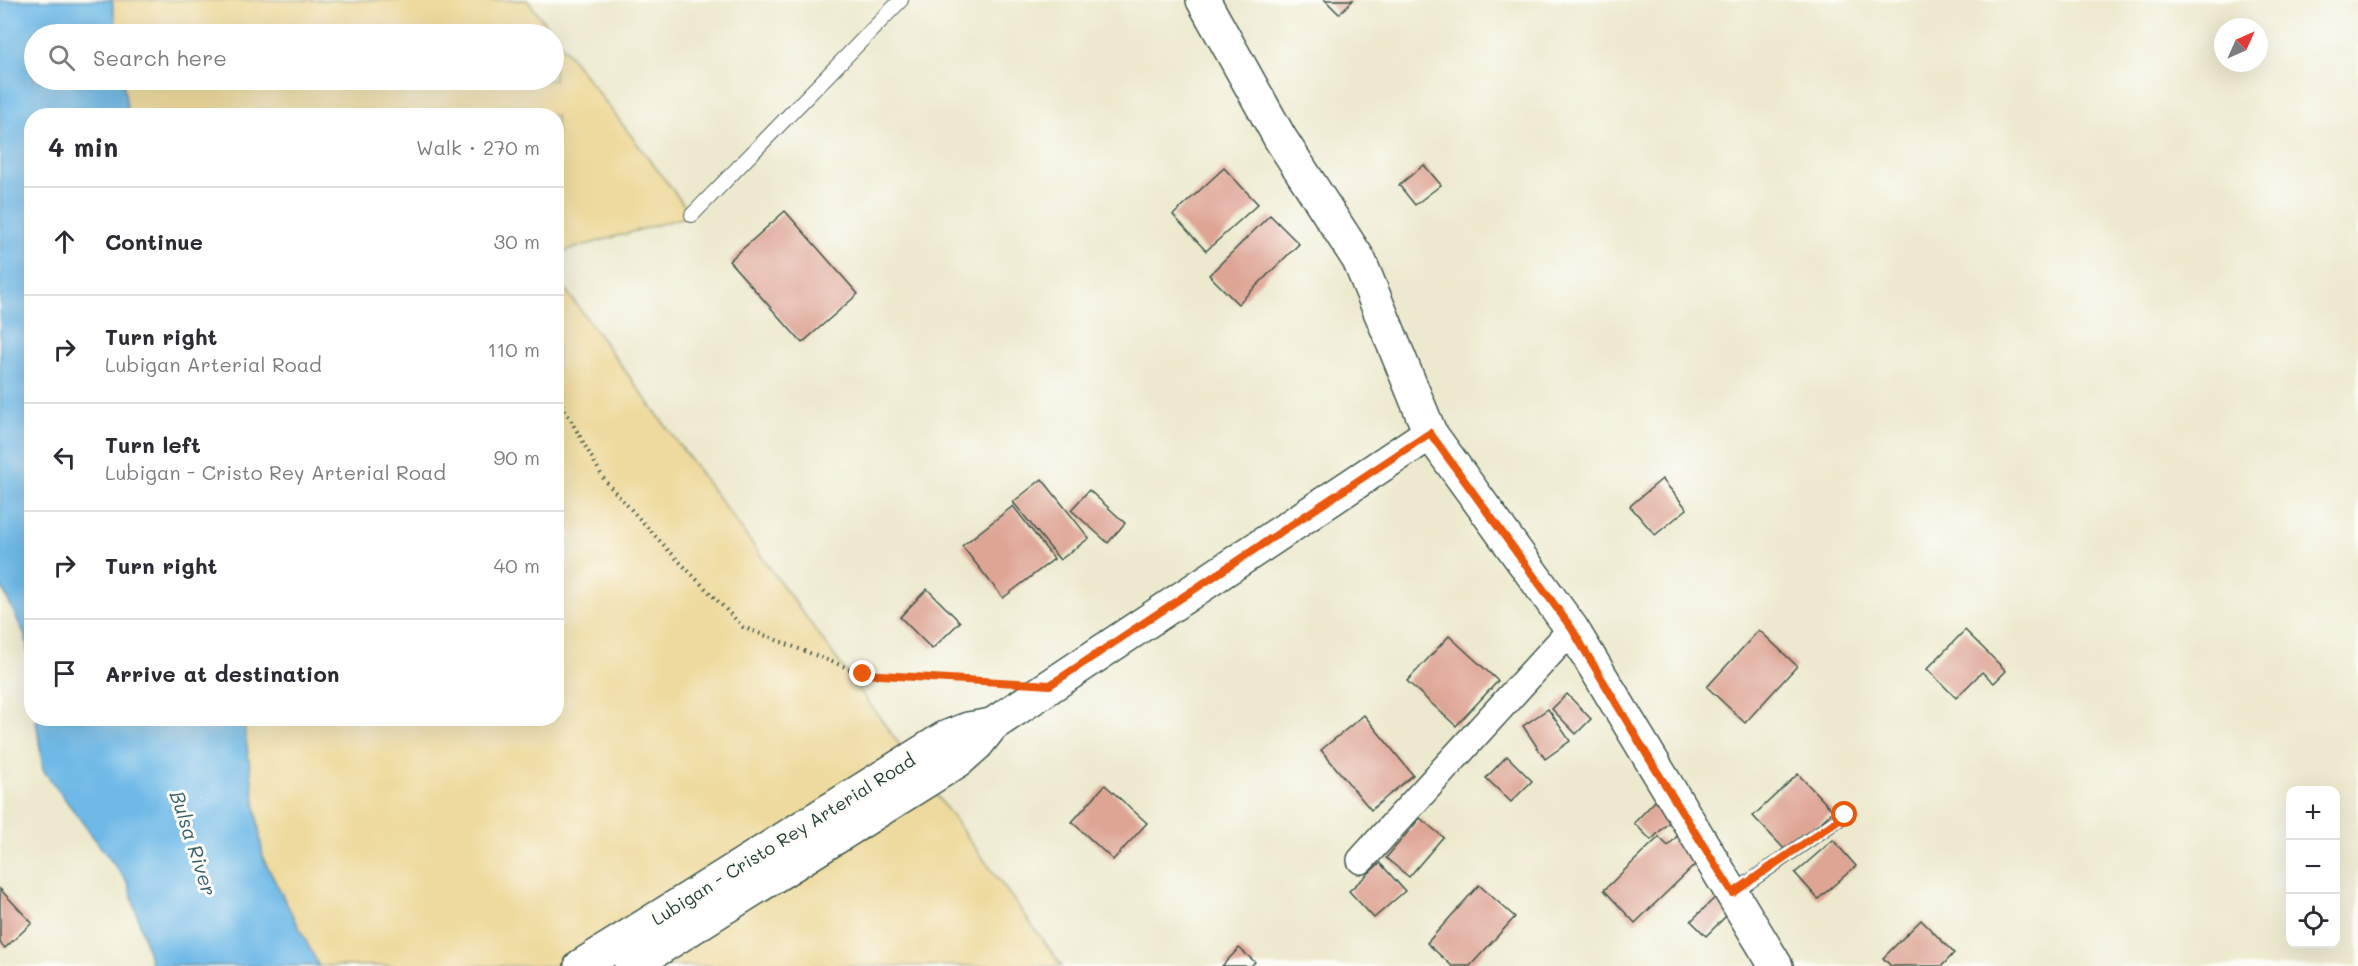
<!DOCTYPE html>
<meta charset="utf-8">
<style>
:root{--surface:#fff;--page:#f7f7f7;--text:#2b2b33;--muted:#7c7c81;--line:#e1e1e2}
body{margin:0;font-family:Mali,sans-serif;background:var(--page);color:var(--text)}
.controls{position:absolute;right:18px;bottom:18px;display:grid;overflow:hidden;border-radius:12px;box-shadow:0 6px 24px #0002}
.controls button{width:54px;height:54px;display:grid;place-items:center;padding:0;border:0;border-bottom:2px solid var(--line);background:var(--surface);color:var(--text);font:30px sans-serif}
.compass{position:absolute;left:2214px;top:18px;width:54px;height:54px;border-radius:50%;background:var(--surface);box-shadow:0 6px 24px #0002;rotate:45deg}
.stop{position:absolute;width:18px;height:18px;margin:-14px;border:4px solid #ea580c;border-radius:50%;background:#fff}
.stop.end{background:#ea580c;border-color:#fff;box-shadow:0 2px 6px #0008}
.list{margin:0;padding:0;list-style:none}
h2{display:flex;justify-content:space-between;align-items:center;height:78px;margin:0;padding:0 24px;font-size:26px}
h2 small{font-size:20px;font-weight:400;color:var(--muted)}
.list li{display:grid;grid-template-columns:39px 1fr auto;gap:18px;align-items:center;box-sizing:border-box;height:108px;padding:0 24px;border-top:2px solid var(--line)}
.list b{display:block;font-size:22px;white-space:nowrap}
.list p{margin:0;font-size:20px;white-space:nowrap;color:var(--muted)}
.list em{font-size:20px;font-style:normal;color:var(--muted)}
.icon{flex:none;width:33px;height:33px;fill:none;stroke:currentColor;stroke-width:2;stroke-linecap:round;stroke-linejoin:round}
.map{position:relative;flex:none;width:2358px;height:966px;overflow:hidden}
.search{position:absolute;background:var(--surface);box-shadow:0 6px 24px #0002;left:24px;top:24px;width:540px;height:66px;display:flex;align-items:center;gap:15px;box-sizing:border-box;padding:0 21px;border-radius:33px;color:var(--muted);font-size:22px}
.panel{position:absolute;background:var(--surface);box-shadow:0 6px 24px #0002;left:24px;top:108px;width:540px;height:618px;border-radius:24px}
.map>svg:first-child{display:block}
</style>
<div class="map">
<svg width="2358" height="966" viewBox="0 0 2358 966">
<rect width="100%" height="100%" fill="#fdfcf7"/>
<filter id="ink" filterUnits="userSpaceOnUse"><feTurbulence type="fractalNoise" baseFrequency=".0167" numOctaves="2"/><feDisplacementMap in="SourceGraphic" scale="12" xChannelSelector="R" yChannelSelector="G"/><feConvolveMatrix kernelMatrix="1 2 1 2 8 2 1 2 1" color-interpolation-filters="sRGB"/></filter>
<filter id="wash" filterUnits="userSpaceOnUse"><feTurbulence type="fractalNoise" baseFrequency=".008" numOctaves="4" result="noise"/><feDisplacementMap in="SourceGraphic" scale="24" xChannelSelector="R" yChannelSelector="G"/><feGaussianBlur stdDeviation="1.35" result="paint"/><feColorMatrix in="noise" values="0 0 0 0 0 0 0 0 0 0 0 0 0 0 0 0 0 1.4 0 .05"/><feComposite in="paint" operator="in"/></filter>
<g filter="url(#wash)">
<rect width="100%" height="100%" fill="#ede9ce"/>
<!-- sand -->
<g fill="#eeda9e" stroke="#868c69" stroke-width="1.5">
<path d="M112 0H527L692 215 557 253 556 116 128 115 123 80H554V34H117Z"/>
<path d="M557 278 1062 966H311L263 858 243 719 556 718Z"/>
</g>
<!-- water -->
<g fill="#6eb9e7" stroke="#467b8e" stroke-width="1.5">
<path d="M0 0H112L117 34H34V80H123L128 115 32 116 31 682 26 638 0 583Z"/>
<path d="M36 719H243L263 858 319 966H152L128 883 43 770Z"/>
</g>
<g id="blocks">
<!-- building -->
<g fill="#dea595">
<path d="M1325 0H1353L1339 14Z"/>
<path d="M1424 165 1441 185 1415 205 1399 185Z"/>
<path d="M1224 168 1258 204 1206 251 1173 215Z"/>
<path d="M785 211 858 294 802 343 729 261Z"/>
<path d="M1270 215 1299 244 1238 304 1209 275Z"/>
<path d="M1042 479 1089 538 1060 560 1013 502Z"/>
<path d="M1662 479 1687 509 1655 535 1630 506Z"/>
<path d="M1089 490 1125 523 1108 543 1071 510Z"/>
<path d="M1013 506 1054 559 1003 598 962 546Z"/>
<path d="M927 589 960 622 932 649 900 617Z"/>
<path d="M1759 630 1797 666 1745 723 1707 687Z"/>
<path d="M1965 630 2006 671 1994 683 1982 672 1956 698 1927 669Z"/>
<path d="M1449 636 1498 681 1456 726 1407 681Z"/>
<path d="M1567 694 1591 719 1576 734 1552 709Z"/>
<path d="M1548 709 1570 741 1545 759 1523 726Z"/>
<path d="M1364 715 1413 775 1371 810 1321 750Z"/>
<path d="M1507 756 1532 781 1511 802 1486 778Z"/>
<path d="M1798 774 1833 811 1788 853 1753 816Z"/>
<path d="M1105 785 1147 823 1113 860 1072 822Z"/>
<path d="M1657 799 1675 816 1651 840 1634 823Z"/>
<path d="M1420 818 1443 837 1409 877 1386 858Z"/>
<path d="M1679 834 1702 858 1635 923 1604 890 1659 837 1668 846Z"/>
<path d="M1833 840 1856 866 1818 899 1795 873Z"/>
<path d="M1380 863 1405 891 1374 918 1349 891Z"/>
<path d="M1479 885 1515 917 1470 966H1452L1427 943Z"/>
<path d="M0 889 32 923 5 948 0 943Z"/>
<path d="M1724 889 1739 903 1706 936 1691 921Z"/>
<path d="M1921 920 1954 953 1942 966H1891L1883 958Z"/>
<path d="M1239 948 1255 962 1251 966H1222Z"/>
</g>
</g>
</g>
<g filter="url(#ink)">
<use href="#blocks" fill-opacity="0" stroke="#3e574b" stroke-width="1.5"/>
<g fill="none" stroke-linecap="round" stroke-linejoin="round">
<defs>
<g id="service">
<path d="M692 215 901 0"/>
<path d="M1733 893 1845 815"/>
</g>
<path id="minor" d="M1361 860 1572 629"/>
<g id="secondary">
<path d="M1203 0 1280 138 1359 260 1430 433 1572 629 1776 966"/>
<path d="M581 966 945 738 968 729 992 725"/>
<path d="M631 966 959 760 977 744 992 725 1430 433"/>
</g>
</defs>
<!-- service casing -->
<use href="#service" stroke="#3e574b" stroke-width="16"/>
<!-- minor casing -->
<use href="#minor" stroke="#3e574b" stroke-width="30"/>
<!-- secondary casing -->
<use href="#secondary" stroke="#3e574b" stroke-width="36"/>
<!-- path -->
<path stroke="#3e574b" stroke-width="4" stroke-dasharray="1.5 4.5" stroke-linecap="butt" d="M556 394 605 481 669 551 743 627 863 674 994 682"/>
<!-- service -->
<use href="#service" stroke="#fff" stroke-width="14"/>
<!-- minor -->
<use href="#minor" stroke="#fff" stroke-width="27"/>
<!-- secondary -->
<use href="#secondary" stroke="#fff" stroke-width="33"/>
</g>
</g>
<g fill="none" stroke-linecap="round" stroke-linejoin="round" filter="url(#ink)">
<!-- route -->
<path stroke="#ea580c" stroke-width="8" d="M863 674 1050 685 1430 433 1572 629 1656 770 1733 893 1845 815"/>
</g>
<g text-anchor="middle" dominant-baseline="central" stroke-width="6" stroke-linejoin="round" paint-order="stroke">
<!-- street labels -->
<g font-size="18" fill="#1f3d34" stroke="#fdfcf7">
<text transform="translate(783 839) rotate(-32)">Lubigan - Cristo Rey Arterial Road</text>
</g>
<!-- water labels -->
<g font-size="20" font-style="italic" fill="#37626a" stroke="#fdfcf7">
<text transform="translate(194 843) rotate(72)">Bulsa River</text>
</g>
</g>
</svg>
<div class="controls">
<button>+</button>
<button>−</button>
<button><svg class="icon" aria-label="locate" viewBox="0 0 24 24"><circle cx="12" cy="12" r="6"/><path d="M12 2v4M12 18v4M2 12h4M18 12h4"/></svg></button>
</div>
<svg class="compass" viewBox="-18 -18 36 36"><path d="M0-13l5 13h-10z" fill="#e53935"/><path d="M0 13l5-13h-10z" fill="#7c7c81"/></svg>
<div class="stop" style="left:1845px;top:815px"></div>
<div class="stop end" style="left:863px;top:674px"></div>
<div class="search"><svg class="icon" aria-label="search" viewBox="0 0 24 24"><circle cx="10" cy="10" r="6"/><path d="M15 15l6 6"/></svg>Search here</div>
<section class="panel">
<h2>4 min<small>Walk · 270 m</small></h2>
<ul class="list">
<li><svg class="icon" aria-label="ahead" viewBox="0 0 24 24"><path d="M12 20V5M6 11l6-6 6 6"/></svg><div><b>Continue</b></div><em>30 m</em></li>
<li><svg class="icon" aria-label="right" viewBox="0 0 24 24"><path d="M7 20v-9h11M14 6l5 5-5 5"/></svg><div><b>Turn right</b><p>Lubigan Arterial Road</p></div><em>110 m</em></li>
<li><svg class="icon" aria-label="left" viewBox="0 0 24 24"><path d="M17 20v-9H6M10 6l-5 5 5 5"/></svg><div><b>Turn left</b><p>Lubigan - Cristo Rey Arterial Road</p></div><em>90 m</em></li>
<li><svg class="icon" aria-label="right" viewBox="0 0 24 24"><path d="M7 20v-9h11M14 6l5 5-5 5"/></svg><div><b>Turn right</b></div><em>40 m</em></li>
<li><svg class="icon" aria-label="arrive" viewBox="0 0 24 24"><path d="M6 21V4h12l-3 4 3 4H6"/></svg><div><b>Arrive at destination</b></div></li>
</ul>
</section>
</div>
